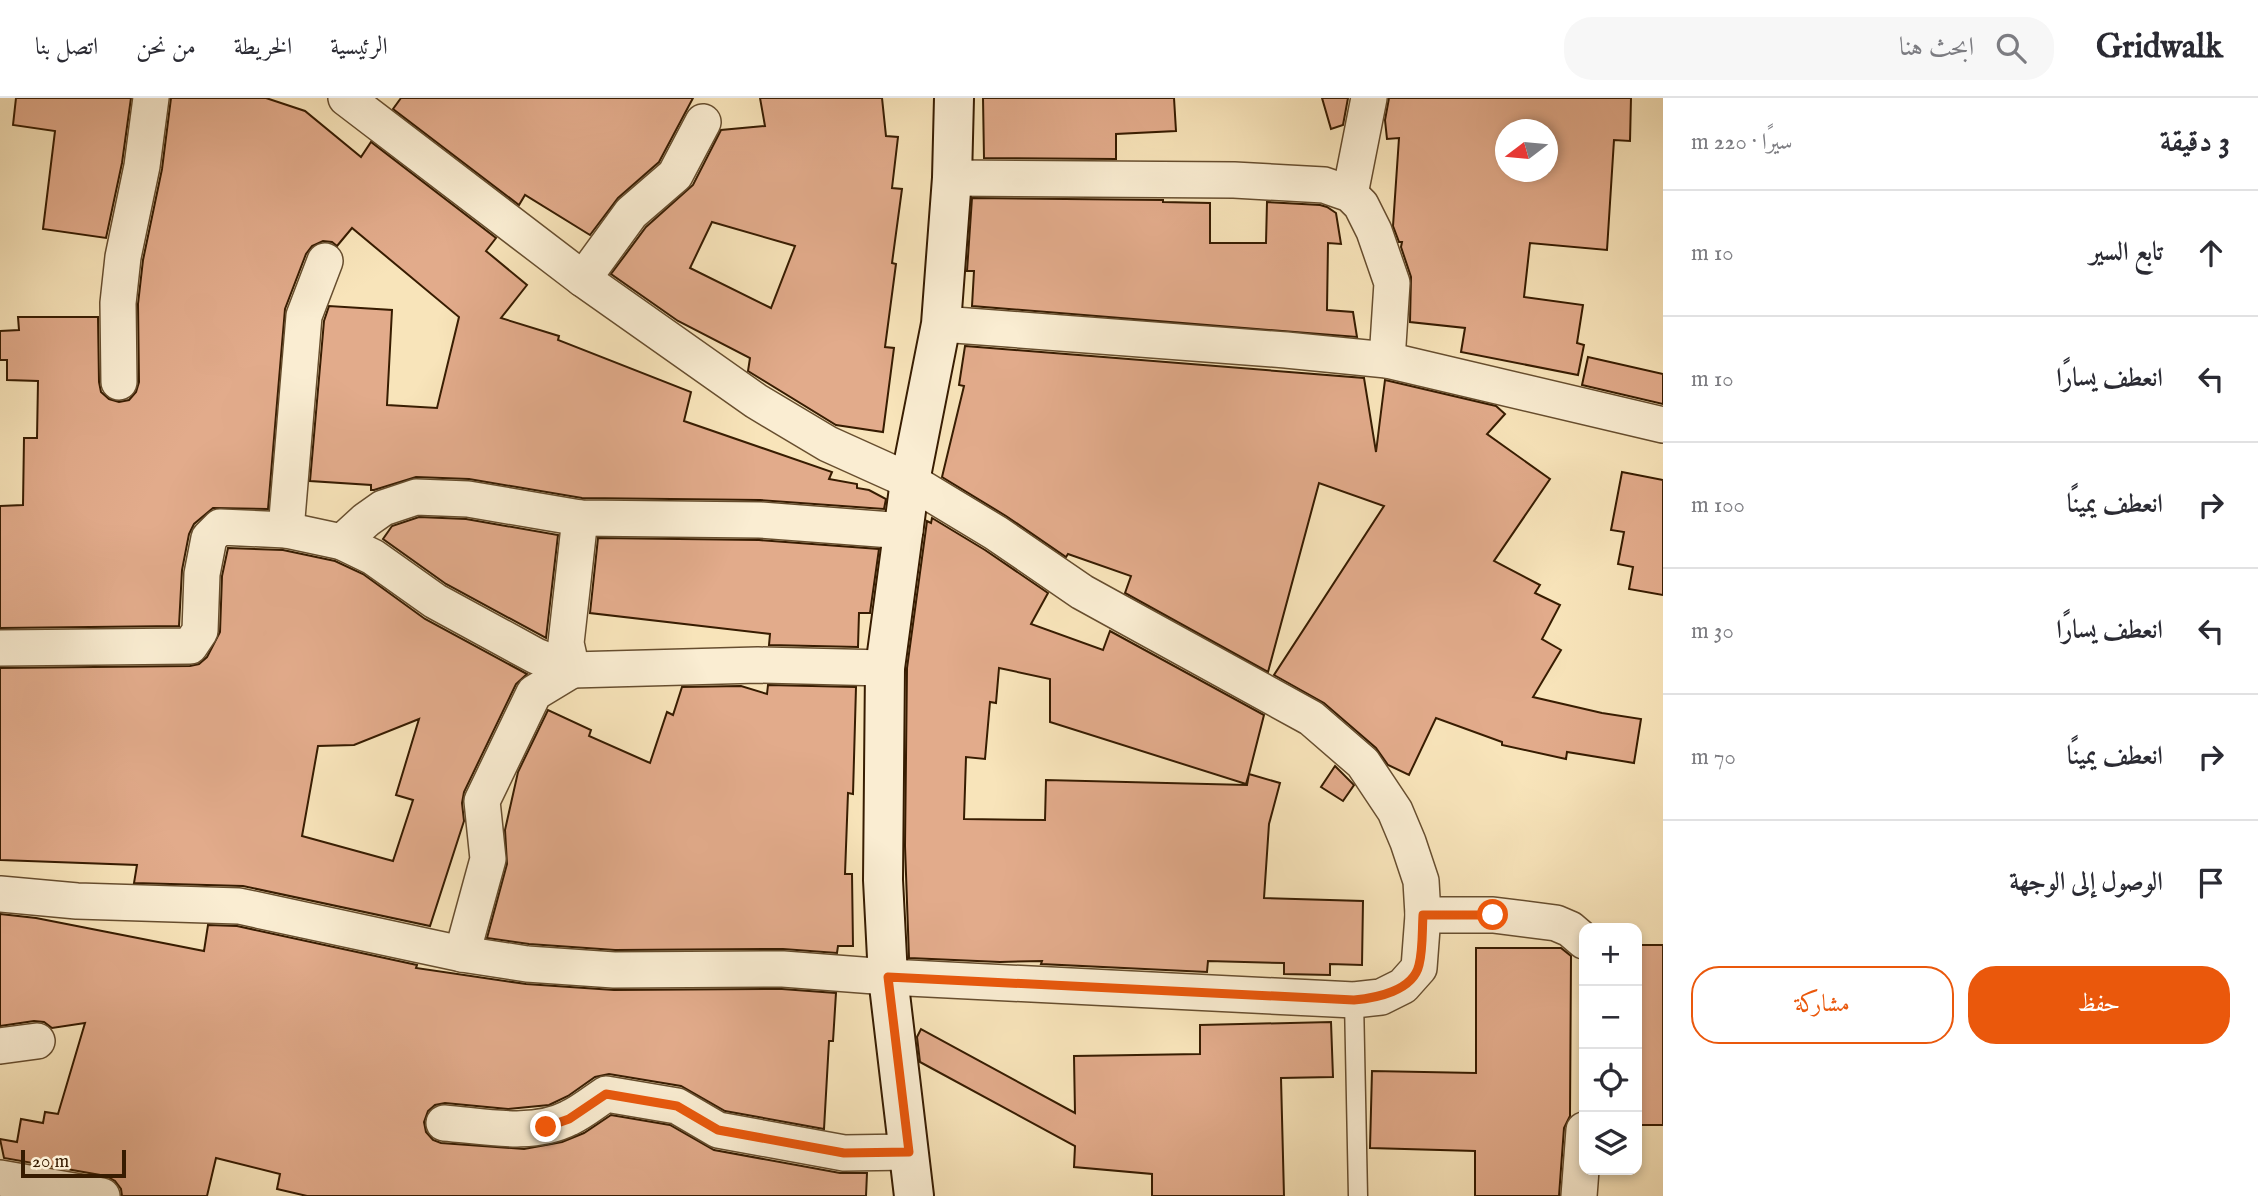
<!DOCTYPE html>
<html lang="ar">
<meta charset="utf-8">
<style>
:root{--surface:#fff;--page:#f7f7f7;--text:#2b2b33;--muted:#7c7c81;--line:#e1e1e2;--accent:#ea580c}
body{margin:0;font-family:"IM FELL English",Amiri,serif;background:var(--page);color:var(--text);direction:rtl}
.controls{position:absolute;right:21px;bottom:21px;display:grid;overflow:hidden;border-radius:14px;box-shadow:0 4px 10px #0003}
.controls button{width:63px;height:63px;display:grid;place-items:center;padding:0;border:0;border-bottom:2px solid var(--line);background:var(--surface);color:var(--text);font:35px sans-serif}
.compass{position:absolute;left:1495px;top:21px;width:63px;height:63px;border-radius:50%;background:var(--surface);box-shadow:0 4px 10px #0003;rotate:254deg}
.scale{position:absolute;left:21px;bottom:18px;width:105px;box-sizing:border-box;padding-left:7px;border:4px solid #371c01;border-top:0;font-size:19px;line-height:24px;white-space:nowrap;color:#371c01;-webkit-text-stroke:5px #faedd2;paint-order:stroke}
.stop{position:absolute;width:21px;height:21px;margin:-16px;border:5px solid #ea580c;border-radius:50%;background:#fff}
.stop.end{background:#ea580c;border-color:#fff;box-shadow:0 2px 7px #0008}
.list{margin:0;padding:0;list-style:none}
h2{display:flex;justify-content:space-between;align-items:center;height:91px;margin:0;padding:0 28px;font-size:30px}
h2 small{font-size:23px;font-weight:400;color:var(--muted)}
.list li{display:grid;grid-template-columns:46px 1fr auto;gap:21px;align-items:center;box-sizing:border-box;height:126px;padding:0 28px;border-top:2px solid var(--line)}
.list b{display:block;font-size:26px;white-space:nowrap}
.list em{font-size:23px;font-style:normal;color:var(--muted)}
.actions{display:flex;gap:14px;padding:21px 28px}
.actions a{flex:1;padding:16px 0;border:2px solid var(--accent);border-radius:28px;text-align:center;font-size:24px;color:var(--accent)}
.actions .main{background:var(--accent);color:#fff}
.icon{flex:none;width:38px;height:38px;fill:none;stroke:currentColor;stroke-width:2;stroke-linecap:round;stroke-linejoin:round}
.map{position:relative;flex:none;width:1663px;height:1098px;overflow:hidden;direction:ltr}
header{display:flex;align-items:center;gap:42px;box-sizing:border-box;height:98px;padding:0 35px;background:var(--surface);border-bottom:2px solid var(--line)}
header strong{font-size:33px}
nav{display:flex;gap:38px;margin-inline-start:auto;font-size:24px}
.search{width:490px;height:63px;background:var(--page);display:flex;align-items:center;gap:18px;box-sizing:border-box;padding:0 24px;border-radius:28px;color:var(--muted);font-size:26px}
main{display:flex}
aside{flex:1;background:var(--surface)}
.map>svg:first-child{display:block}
</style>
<header>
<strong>Gridwalk</strong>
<div class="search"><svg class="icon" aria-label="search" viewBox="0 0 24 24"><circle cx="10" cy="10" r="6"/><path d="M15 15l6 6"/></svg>ابحث هنا</div>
<nav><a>الرئيسية</a><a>الخريطة</a><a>من نحن</a><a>اتصل بنا</a></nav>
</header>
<main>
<aside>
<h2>3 دقيقة<small>سيرًا · 220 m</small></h2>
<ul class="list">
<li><svg class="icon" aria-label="ahead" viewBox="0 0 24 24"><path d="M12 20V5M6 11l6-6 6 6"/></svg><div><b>تابع السير</b></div><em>10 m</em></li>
<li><svg class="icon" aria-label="left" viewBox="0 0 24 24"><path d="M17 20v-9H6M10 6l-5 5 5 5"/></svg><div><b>انعطف يسارًا</b></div><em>10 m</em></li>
<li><svg class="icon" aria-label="right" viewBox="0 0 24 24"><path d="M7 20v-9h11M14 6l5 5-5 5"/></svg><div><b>انعطف يمينًا</b></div><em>100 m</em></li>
<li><svg class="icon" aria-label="left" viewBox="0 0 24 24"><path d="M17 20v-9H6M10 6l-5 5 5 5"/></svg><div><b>انعطف يسارًا</b></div><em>30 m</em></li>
<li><svg class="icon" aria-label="right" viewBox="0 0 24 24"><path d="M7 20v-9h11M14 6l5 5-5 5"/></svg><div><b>انعطف يمينًا</b></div><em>70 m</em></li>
<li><svg class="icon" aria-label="arrive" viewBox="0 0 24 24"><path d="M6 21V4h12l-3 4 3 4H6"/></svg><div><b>الوصول إلى الوجهة</b></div></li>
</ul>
<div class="actions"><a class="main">حفظ</a><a>مشاركة</a></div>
</aside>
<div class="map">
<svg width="1663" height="1098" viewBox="0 0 1663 1098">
<rect width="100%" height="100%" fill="#f8e4ba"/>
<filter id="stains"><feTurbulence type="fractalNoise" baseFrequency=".00286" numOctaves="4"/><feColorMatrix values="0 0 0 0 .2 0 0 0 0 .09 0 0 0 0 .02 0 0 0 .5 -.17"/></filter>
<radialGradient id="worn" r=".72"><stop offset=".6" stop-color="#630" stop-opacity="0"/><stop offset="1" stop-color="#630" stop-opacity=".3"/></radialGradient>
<!-- building -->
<g fill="#e2ab8b" stroke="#371c01" stroke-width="2" fill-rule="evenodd">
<path d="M16 0H131L122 65 106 140 43 131 55 33 13 27Z"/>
<path d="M171 0H266L305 13 361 59 371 44 496 140 486 153 527 187 501 220 559 238 558 242 691 294 684 323 832 374 829 381 857 386V390L869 392 886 401 884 411 760 402 582 400 469 381 416 379 374 392H371V387L310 383 324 223 329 208 392 212 387 307 437 310 459 219 352 130 337 148 332 144 323 143 312 148 306 156 285 211 268 411 213 410 194 426 189 436 182 472 179 528 0 530V408L23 407 24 340H37L38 283 7 282V262H0V233L19 232 18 219H98L99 284 101 294 109 301 119 304 129 302 136 294 139 284 138 206 143 162 162 71Z"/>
<path d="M401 0H693L659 64 618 100 590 137 525 97 519 107 393 11Z"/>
<path d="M760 0H882L886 38 898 39 892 90 902 91 892 165 896 166 885 249 894 250 883 334 836 327 748 273 750 260 678 223 611 176 646 129 693 87 721 32 765 28ZM712 124 795 148 771 210 690 170Z"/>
<path d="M983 0H1174L1176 33 1116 36V61L984 60Z"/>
<path d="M1322 0H1348L1343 27 1331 31Z"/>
<path d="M1389 0H1631L1630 43 1614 42 1607 152 1530 145 1524 199 1583 207 1577 245 1584 247 1578 277 1461 254 1465 230 1410 224 1411 179 1401 149 1402 144H1399L1393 128 1399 40 1387 41 1385 22ZM1506 32H1548V74H1506Z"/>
<path d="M972 100 1163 102V104L1210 105V145H1266L1267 104 1320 107 1327 109 1336 115 1341 146 1328 145 1327 212 1353 214 1357 239 972 208 974 173H967Z"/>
<path d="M965 248 1364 280 1376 354 1385 282 1496 308 1505 316 1487 336 1550 381 1494 463 1540 487 1535 495 1560 507 1542 541 1561 552 1533 599 1602 615 1641 621 1634 665 1567 654 1566 661 1502 647V644L1436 620 1409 677 1388 667 1376 650 1324 605 1274 577 1384 408 1319 385 1268 574 1125 495 1131 478 1068 456 1066 459 1006 418 942 379 964 288 959 287Z"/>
<path d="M1588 259 1663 276V306L1582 287Z"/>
<path d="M1622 374 1663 382V497L1629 491 1633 469 1618 466 1624 434 1611 432Z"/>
<path d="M419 419 466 421 558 437 546 540 446 486 383 441 392 428Z"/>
<path d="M932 420 985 452 1048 495 1031 526 1103 552 1110 533 1264 617 1249 676 1280 685 1269 726 1264 800 1363 803 1362 867 1330 866V877L1284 876V865L1208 863 1207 874 1041 866 1042 863 1000 864 909 860 905 748 907 570 927 423 931 425ZM999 570 1050 581V624L1246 686 1249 676 1247 687 1046 682 1045 722 964 721 966 659 985 661 990 604 996 605Z"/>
<path d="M598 440 759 442 879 451 870 515H859L858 549 769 547 770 536 590 515Z"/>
<path d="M228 450 283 452 335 463 363 476 425 521 527 576 516 586 464 694 462 705 464 723 430 828 243 788 134 785 137 767 0 762V570L190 568 199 566 207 559 220 534 222 478ZM419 621 396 697 413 702 393 763 302 738 318 648 354 647Z"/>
<path d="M768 587 856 589 853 696 848 695 845 776H852L853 848H838L837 855 783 851 615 852 529 846 487 840 507 766 505 732 518 674 548 612 591 632 589 638 650 665 667 614 673 617 682 589 741 588 767 596Z"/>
<path d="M1335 668 1354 687 1343 703 1321 689Z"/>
<path d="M0 816 36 820 204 853 208 827 237 828 417 867 416 870 526 886 614 892 782 891 836 895 833 943H829L824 1031 725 1013 681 988 609 976 595 979 568 998 549 1007 508 1011 445 1005 435 1007 428 1013 424 1024 426 1034 433 1042 441 1045 524 1051 562 1044 584 1035 611 1017 670 1027 714 1052 840 1075H867L866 1098H307L277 1091 280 1076 216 1060 207 1098H122L121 1091 115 1083 106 1078 4 1060 0 1041 17 1044 21 1021 43 1025 45 1014 58 1016 85 925 52 930 44 924 34 923 0 928Z"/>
<rect x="1637" y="847" width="26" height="180"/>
<path d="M1476 850H1561L1571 858 1570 1018 1564 1030 1559 1098H1475V1053L1370 1050 1372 973 1476 975Z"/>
<path d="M1331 924 1333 979 1281 980 1284 1098H1152V1076L1074 1069 1075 1048 920 964 917 939 921 931 1075 1015 1074 958 1200 956V927Z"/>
</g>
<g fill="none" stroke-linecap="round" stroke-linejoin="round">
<defs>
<path id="lane" d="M1354 902 1358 1098"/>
<g id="street">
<path d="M952 80 1234 82 1324 87 1350 96 1361 107 1374 133 1392 185 1387 262"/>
<path d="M1350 96 1369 0"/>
<path d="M583 181 631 115 675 77 703 24"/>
<path d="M941 226 1286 252 1387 262 1663 327"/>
<path d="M119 284 118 205 123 159 142 68 151 0"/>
<path d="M286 432 304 218 325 163"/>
<path d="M342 444 366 422 383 410 416 399 468 401 580 420 760 422 905 433"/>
<path d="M0 550 190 548 200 533 202 476 209 440 220 429 286 432 342 444 373 459 435 503 536 558 572 572 758 567 885 570"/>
<path d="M0 796 77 803 239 808 462 856 527 866 614 872 783 871 888 879 1354 902 1381 899 1403 888 1419 870 1423 817 1421 783 1408 744 1395 713 1363 665 1311 620 1082 494 996 435 910 383 828 346 756 303 583 181 346 0"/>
<path d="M1423 817H1493L1556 825 1570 831 1584 843"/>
<path d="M462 856 488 761 482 703 534 595 572 572 566 545 580 420"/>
<path d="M0 948 37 943"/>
<path d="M444 1025C484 1028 532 1039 569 1020 582 1014 594 1004 606 996L677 1008 718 1032 844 1055 909 1054"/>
<path d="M0 1080 102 1098"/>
<path d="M1579 1098 1584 1032"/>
</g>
<path id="secondary" d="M914 1098 888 879 883 782 885 570 910 383 941 226 952 80 954 0"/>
</defs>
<!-- lane casing -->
<use href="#lane" stroke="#674e2f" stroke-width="21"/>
<!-- street casing -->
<use href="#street" stroke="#674e2f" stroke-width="38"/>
<!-- secondary casing -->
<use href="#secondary" stroke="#371c01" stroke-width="42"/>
<!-- lane -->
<use href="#lane" stroke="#faedd2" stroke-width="18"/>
<!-- street -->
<use href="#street" stroke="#faedd2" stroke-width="35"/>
<!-- secondary -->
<use href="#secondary" stroke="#faedd2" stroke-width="38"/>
</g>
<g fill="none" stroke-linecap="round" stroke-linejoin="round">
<!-- route -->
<path stroke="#ea580c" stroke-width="9" d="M546 1029 569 1021 606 996 677 1008 718 1032 844 1055 909 1054 888 879 1354 902C1376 900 1413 893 1419 867 1423 851 1422 833 1423 817H1493"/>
</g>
<rect width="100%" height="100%" filter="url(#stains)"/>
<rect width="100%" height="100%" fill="url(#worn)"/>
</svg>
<div class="controls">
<button>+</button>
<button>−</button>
<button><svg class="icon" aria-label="locate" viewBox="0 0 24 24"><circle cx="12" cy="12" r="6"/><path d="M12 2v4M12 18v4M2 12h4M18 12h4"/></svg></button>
<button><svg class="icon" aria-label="layers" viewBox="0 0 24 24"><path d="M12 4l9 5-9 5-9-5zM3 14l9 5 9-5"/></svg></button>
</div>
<svg class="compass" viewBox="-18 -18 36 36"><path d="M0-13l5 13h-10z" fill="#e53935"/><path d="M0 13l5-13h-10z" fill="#7c7c81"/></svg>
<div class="scale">20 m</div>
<div class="stop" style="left:1493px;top:817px"></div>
<div class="stop end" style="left:546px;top:1029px"></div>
</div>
</main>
